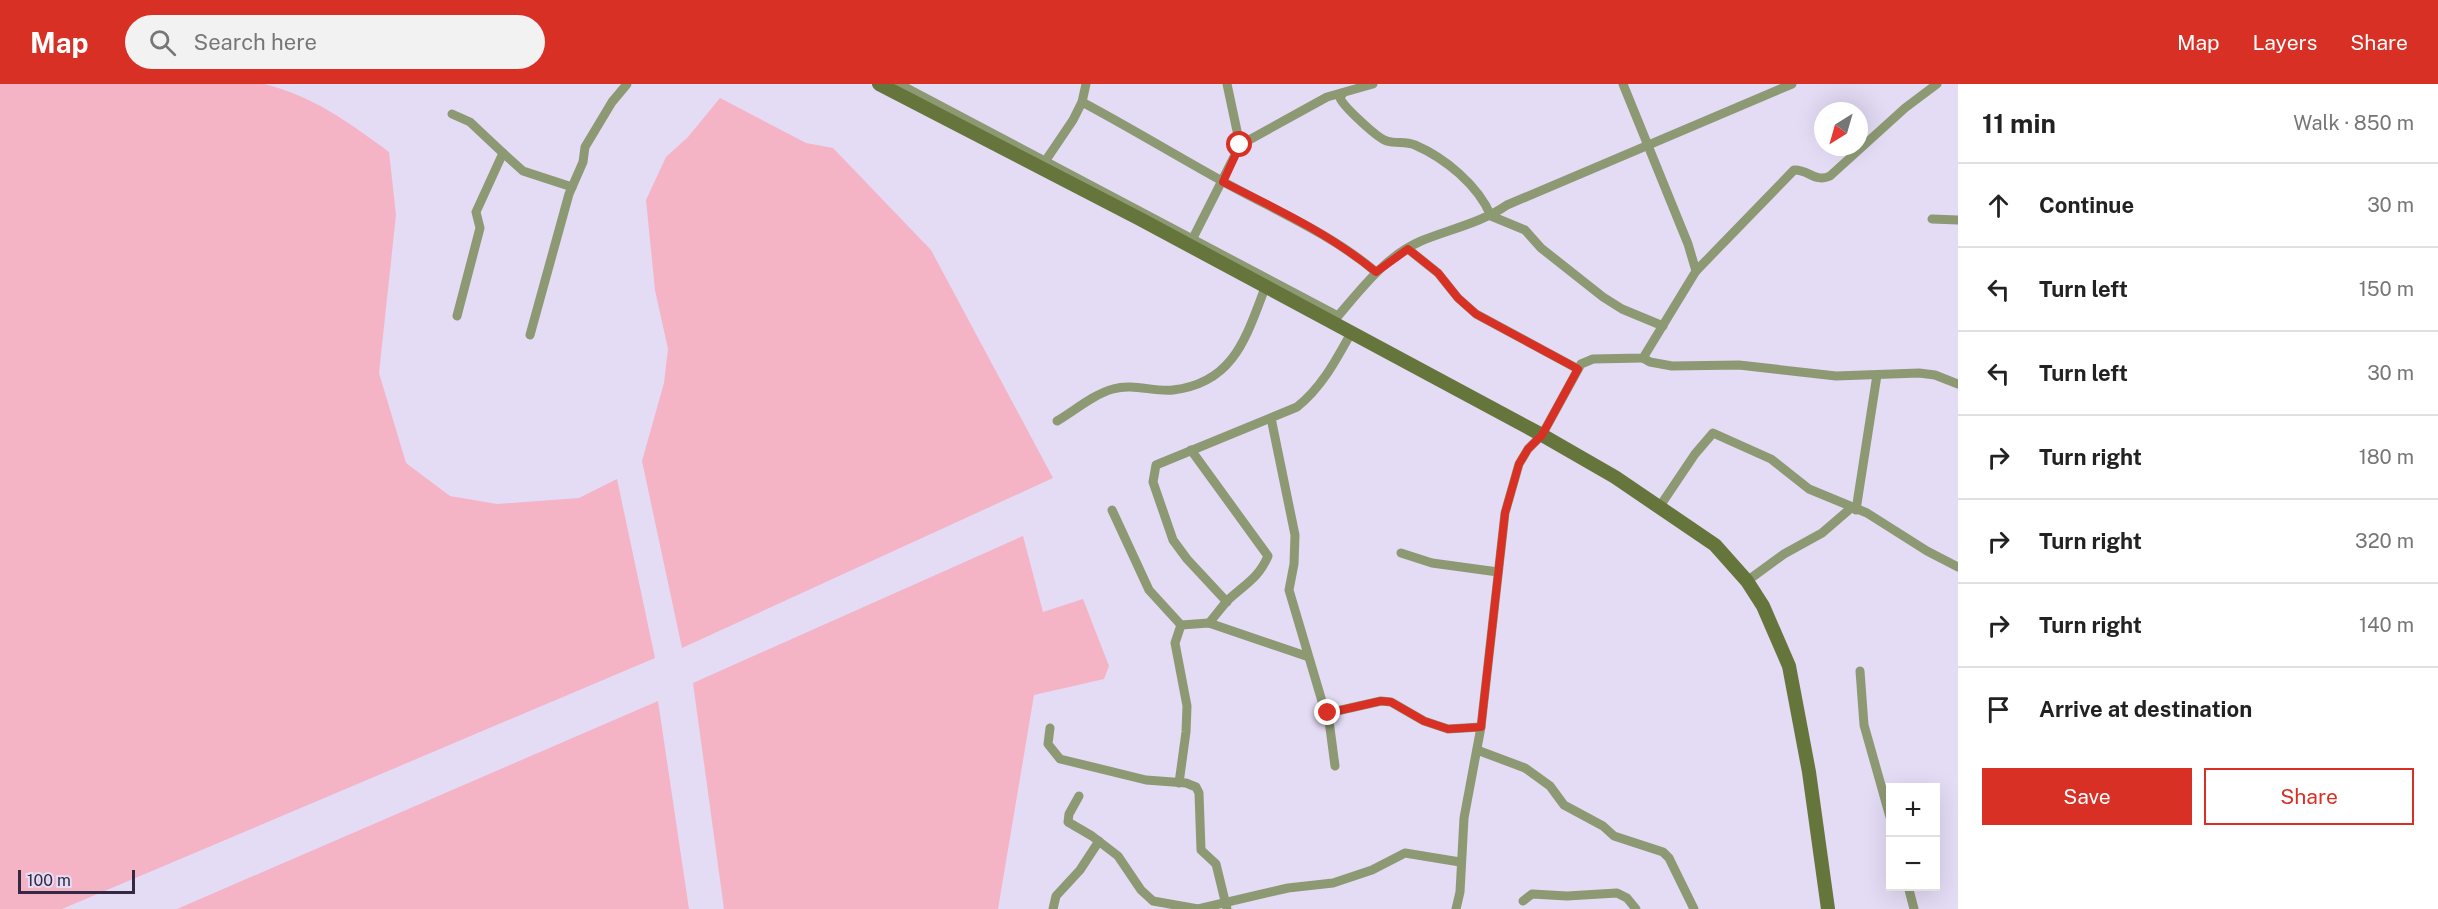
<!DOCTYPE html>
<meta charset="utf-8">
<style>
:root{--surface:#fff;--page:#f2f2f2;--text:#222;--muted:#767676;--line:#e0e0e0;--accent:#d93025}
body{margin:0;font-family:"Public Sans",sans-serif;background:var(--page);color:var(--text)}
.controls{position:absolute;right:18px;bottom:18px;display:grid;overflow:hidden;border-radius:0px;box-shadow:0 6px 24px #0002}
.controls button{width:54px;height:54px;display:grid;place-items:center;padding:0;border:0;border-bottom:2px solid var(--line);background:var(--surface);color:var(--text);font:30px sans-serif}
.compass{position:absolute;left:1814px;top:18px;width:54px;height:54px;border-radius:50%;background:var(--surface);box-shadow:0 6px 24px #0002;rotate:217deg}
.scale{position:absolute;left:18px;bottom:15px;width:117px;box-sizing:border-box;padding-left:6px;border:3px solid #332942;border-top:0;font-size:16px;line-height:21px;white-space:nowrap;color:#332942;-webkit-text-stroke:4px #e4dbf5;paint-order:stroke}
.stop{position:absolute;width:18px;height:18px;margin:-14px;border:4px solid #d93025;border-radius:50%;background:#fff}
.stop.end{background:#d93025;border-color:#fff;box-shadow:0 2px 6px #0008}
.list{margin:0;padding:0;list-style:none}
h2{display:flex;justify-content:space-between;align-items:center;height:78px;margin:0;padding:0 24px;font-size:26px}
h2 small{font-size:20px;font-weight:400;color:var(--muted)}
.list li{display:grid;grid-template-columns:39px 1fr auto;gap:18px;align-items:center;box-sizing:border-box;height:84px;padding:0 24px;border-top:2px solid var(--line)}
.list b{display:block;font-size:22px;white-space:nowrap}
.list em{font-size:20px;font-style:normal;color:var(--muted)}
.actions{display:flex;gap:12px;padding:18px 24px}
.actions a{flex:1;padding:14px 0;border:2px solid var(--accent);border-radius:0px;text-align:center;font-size:21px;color:var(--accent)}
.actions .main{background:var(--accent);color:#fff}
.icon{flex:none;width:33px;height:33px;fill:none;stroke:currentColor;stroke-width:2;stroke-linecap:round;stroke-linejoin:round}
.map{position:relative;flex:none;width:1958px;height:825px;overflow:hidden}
header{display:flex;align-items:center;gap:36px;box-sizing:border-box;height:84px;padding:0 30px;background:var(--accent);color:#fff}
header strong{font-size:28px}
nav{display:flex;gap:33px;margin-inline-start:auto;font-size:21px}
.search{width:420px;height:54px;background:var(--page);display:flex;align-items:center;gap:15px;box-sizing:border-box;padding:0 21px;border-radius:33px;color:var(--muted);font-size:22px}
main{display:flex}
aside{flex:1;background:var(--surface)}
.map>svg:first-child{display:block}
</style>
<header>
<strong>Map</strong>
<div class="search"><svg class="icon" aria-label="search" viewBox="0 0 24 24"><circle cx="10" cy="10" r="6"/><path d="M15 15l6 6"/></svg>Search here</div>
<nav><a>Map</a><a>Layers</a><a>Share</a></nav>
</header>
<main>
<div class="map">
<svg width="1958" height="825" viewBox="0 0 1958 825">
<rect width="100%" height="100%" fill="#e4dbf5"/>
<!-- green -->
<g fill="#f4b4c5">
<path d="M0 0H264C311 11 350 39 389 68L396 131 379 289 406 379 450 412 497 420 579 414 617 395 655 574 62 825H0Z"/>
<path d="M720 14 806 59 833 64 931 166 1053 394 682 564 642 377 664 299 668 265 655 206 646 116 666 73 688 53Z"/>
<path d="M1023 452 1043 528 1083 515 1109 582 1104 595 1034 611 998 825H724L693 599Z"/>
<path d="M658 617 689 825H177Z"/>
</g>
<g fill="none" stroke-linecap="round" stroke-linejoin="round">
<!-- street -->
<g stroke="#8d9973" stroke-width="9">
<path d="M899 0 1338 232C1362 204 1386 172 1421 157 1450 145 1481 139 1507 121L1792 0"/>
<path d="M1227 0 1240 61"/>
<path d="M1343 9 1340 14C1343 22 1378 55 1387 57 1397 60 1405 57 1415 61 1445 74 1478 101 1491 132L1525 146 1541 164 1603 213 1622 225 1663 242"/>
<path d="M1082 18C1129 43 1175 71 1222 97 1274 126 1330 149 1376 188"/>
<path d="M452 30 470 38 503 69 476 128 480 144 457 232"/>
<path d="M503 69 523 87 572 103"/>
<path d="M1046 76 1073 36 1082 18 1086 0"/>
<path d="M1932 135 1958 136"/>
<path d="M1193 154 1240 61 1327 13 1373 0"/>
<path d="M1408 165 1438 189 1458 214 1476 230 1578 285"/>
<path d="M1696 187 1794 86C1808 85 1815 99 1830 92L1905 24 1937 0"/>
<path d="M530 251 569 110 583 78 585 63 612 18 627 0"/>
<path d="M1643 274 1650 278 1672 282 1739 281 1836 292 1919 289 1935 291 1958 300"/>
<path d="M1271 334 1295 451 1294 480 1289 506 1324 624 1328 629 1381 617 1391 618 1424 637 1448 645 1481 643"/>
<path d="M1057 337C1074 327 1094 310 1113 305 1133 299 1153 308 1173 306 1234 299 1246 253 1265 204"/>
<path d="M1191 366 1268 472C1259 494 1244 501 1227 517 1221 524 1215 532 1209 539"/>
<path d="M1660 422 1695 370 1713 349 1771 375 1809 405 1867 429 1927 467 1958 483"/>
<path d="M1112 426 1149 506 1181 541 1209 539 1306 572"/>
<path d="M1856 426 1877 291"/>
<path d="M1401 469 1432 479 1498 488"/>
<path d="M1747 497 1784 470 1822 449 1851 424"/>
<path d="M1227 518 1187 475 1173 456 1153 398 1156 381 1297 323C1322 303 1336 276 1351 249"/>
<path d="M1860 587 1864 641 1890 733"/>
<path d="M1328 629 1335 682"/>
<path d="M1050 644 1048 660 1060 675 1146 696 1186 699 1196 703 1199 709 1201 766 1216 780 1227 825"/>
<path d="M1477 666 1525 684 1550 702 1564 721 1603 742 1614 752 1663 768 1669 774 1694 825"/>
<path d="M1179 699 1186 648 1187 622 1175 559 1181 541"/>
<path d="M1079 712 1069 730 1068 738 1092 752 1118 772 1141 806 1153 817 1198 825 1288 804 1333 799 1372 786 1405 769 1460 778"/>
<path d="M1908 802 1914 825"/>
<path d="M1523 817 1532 810 1567 812 1617 809 1627 814 1636 825"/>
<path d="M1053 825 1056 812 1080 786 1099 757"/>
<path d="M1456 825 1460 808 1464 734 1481 643 1505 429 1519 380 1528 365 1542 351 1581 280 1593 275 1643 274 1696 187 1688 160 1623 0"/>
</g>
<!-- secondary -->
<path stroke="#66753c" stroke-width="14" d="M879 0 1140 135 1542 351 1615 393 1715 461 1747 497 1763 522 1789 582 1809 688 1828 825"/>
</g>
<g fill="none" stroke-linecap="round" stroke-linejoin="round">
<!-- route -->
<path stroke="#d93025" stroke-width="8" d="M1240 61 1223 98C1275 124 1330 150 1376 188L1408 165 1438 189 1458 214 1476 230 1578 285 1542 351 1528 365 1519 380 1505 429 1481 643 1448 645 1424 637 1391 618 1381 617 1328 629"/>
</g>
</svg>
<div class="controls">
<button>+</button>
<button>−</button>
</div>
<svg class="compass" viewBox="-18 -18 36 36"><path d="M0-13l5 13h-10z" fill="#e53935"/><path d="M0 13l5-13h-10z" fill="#767676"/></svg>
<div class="scale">100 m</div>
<div class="stop" style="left:1240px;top:61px"></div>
<div class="stop end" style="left:1328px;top:629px"></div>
</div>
<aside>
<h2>11 min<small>Walk · 850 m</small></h2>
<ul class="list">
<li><svg class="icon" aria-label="ahead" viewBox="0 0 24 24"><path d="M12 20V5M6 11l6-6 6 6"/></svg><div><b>Continue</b></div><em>30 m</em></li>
<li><svg class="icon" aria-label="left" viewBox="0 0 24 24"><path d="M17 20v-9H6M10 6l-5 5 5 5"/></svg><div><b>Turn left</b></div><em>150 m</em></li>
<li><svg class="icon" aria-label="left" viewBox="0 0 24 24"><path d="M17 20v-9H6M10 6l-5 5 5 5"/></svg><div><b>Turn left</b></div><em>30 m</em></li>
<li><svg class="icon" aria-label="right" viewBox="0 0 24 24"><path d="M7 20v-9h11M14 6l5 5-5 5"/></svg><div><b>Turn right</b></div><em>180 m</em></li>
<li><svg class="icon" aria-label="right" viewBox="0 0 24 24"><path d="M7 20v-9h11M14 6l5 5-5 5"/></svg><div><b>Turn right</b></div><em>320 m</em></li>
<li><svg class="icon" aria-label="right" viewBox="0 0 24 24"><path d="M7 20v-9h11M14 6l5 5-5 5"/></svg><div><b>Turn right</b></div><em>140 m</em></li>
<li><svg class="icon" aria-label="arrive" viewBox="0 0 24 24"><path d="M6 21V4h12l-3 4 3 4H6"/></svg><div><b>Arrive at destination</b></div></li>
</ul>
<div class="actions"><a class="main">Save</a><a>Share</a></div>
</aside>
</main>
